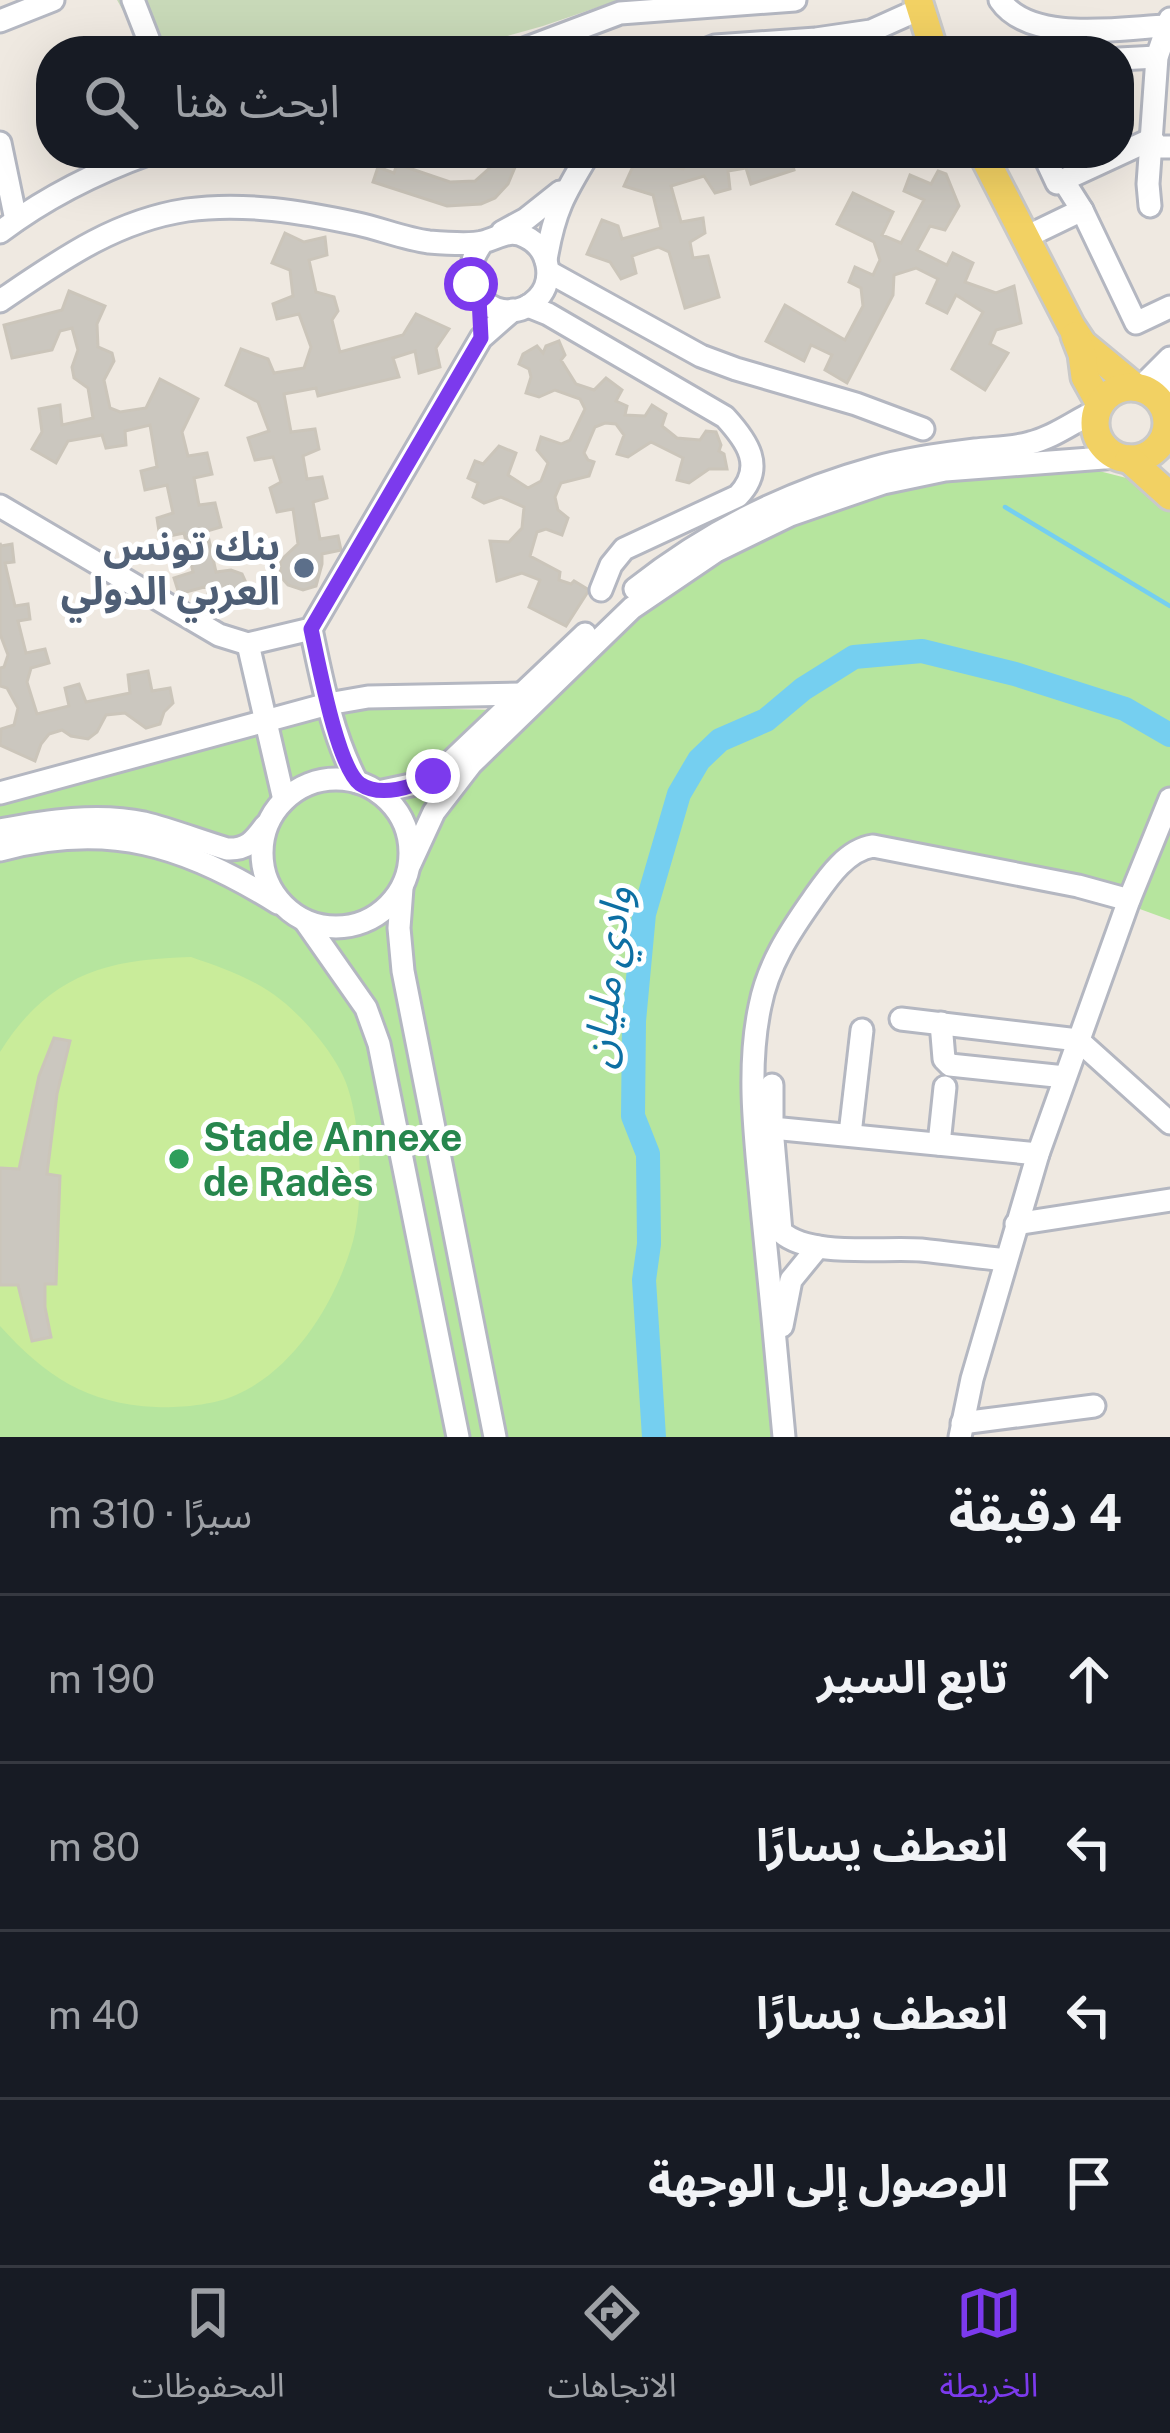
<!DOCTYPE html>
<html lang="ar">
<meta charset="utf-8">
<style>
:root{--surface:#171b24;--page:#20242c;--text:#f1f3f6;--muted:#9ea1a6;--line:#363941;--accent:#7c3aed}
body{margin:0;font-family:"Public Sans","Noto Sans Arabic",sans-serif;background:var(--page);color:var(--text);direction:rtl}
.stop{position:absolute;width:36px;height:36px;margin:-27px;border:9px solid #7c3aed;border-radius:50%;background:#fff}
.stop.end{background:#7c3aed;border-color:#fff;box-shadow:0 3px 12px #0008}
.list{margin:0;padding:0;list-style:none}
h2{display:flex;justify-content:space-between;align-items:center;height:156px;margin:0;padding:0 48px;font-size:51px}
h2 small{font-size:39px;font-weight:400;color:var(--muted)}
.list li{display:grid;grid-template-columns:78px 1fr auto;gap:36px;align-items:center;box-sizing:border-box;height:168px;padding:0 48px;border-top:3px solid var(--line)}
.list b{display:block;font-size:45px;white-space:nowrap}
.list em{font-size:39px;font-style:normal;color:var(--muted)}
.icon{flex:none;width:66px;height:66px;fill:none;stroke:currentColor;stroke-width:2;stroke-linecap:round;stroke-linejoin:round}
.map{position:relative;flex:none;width:1170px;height:1437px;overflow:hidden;direction:ltr}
.search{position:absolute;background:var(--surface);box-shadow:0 12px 48px #0002;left:36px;right:36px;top:36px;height:132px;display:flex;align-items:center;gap:30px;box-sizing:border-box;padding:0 42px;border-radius:48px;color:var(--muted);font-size:45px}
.sheet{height:828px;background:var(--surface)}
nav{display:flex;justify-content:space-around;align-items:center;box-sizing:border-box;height:168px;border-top:3px solid var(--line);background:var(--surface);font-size:33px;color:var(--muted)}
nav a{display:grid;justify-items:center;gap:6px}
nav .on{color:var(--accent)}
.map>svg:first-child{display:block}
</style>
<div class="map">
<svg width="1170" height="1437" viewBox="0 0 1170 1437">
<rect width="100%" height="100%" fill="#efe9e1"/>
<!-- green -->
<path fill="#b6e59e" d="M1095 470 1170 489V920L1137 908 861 842 752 1007 779 1437H0V801L357 707 542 711 603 647 674 589 760 539 823 510 885 490 947 479Z"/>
<!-- cemetery -->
<path fill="#c8d9b8" d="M117 0H638L613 2 543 26 454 51H146Z"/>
<!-- pitch -->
<path fill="#c9ec9a" d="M191 957C223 968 255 979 281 1000 303 1017 333 1052 344 1078 362 1119 365 1205 351 1248 333 1306 293 1370 236 1395 215 1405 178 1408 156 1407 87 1404 45 1376 0 1326V1052C48 975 106 959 191 957Z"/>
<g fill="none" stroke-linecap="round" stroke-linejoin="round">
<!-- stream -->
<path stroke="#75cff0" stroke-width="4.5" d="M1005 507 1170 606"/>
<!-- river -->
<path stroke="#75cff0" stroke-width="24" d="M654 1437 644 1280 649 1244 648 1154 633 1116 634 1021 644 914 679 794 699 760 720 740 766 720 803 689 854 657 922 651 1015 674 1125 709 1170 735"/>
</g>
<!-- building -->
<g fill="#cbc7bf" stroke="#cbc5ba" stroke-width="3">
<path d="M497 153H521L508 184 495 198 481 204 447 206 373 182 378 167 394 173 397 164 450 182 475 181 493 165Z"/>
<path d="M639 153 661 155 658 165 683 169 695 153H790L794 170 751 184 746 168 728 171 730 189 715 193 704 176 671 186 681 222 703 218 705 233 690 242 693 258 708 256 719 297 685 308 669 252 658 247 632 256 636 273 621 279 610 262 587 254 602 220 618 226 622 239 661 228 653 195 624 186Z"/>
<path d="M809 153H829V163L818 166Z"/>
<path d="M938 171 946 174 959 206 945 230 930 226 917 250 947 265 953 253 973 263 965 282 996 293 1014 286 1021 323 996 330 990 344 1008 353 985 390 952 369 983 312 956 295 947 313 927 303 938 279 916 268 894 275 893 295 847 383 825 370 832 355 811 345 804 361 766 341 785 305 845 340 863 306 861 288 849 282 855 267 873 275 880 260 874 242 837 224 853 193 893 212 882 235 901 243 924 200 904 191 910 175 931 184Z"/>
<path d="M285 233 304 242 325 237 327 255 309 260 316 292 334 297 338 311 332 320 340 352 403 335 416 314 449 329 436 348 440 367 419 373 415 351 393 358 399 377 318 396 316 388 284 394 291 432 315 429 319 449 303 456 307 479 322 477 327 498 313 502 320 539 338 536 341 550 322 554V564L316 586 303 590 288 585 280 576V561L298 544 293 509 277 512 270 488 281 482 273 457 255 460 248 438 269 431 258 402 226 385 241 349 268 359 274 373 304 368 311 347 299 314 277 319 273 304 293 296 290 270 272 263Z"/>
<path d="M69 291 105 306 97 324 98 347 112 353 114 361 104 380 110 408 120 412 146 408 160 379 198 399 182 432 188 456 207 453 212 474 194 478 199 505 215 503 221 527 207 531 216 572 231 570 242 574 247 585 238 602 223 606 208 598V586L179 594 174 578 193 572 184 533 160 538 157 518 173 513 167 485 145 490 141 471 157 467 150 425 125 431 126 445 106 448 102 435 68 441 56 463 32 449 42 432 39 409 60 405 62 425 93 418 88 388 74 378 72 367 78 350 72 328 60 331 52 350 12 358 4 325 62 310Z"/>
<path d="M559 341 565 355 561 360 576 384 594 390 606 378 622 390 616 401 627 406 625 415 645 416 652 405 666 414 662 426 677 438 700 440 706 431 716 432 721 445 719 451 724 454 727 469H709L689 483 677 480 683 458 651 442 628 457 617 454 624 435 616 424 605 423 595 427 584 453 588 460 594 462 589 476 561 483 555 497 558 510 568 518 562 535 546 529 537 532 530 556 560 572 559 580 571 584 574 581 589 590 566 626 529 607 540 580 522 573 497 581 490 541 509 542 522 528 524 507 501 497 484 503 473 497 478 483 468 478 475 461 483 464 499 446 516 453 508 475 528 488 541 481 548 463 537 450 541 437 561 444 570 440 585 409 580 399 555 390 539 397 526 393 531 377 529 369 519 364 523 354 537 346 543 353 546 346Z"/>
<path d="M0 543 1 546 12 544 14 562 5 563 15 606 28 604 30 619 18 621 26 653 45 649 49 663 31 668 27 682 37 714 69 706 65 688 79 684 86 702 130 693 128 675 148 671 152 691 170 688 173 703 164 712 160 724 146 728 125 713 106 715 97 732 88 739 71 736 62 730 49 734 41 744 35 761 0 745 1 729 14 725 18 708 7 688 0 686V668L4 667 8 655 0 634Z"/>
<path d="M54 1038 70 1041 57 1094 47 1174 60 1176 56 1284H45V1307L51 1337 32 1341 18 1285H0V1168L19 1169 39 1076Z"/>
</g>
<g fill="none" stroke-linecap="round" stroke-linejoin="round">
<defs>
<g id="minor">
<path d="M133 0 153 51"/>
<path d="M1000 0C1030 44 1120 28 1167 26"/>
<path d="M0 21 53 0"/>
<path d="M519 51 620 13 795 0"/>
<path d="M702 51 715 46 816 39 871 31 920 9"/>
<path d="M989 51H1003"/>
<path d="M1119 59 1157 57"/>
<path d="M0 143 16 220"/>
<path d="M1043 153 1057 183 1152 139 1158 147H1170"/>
<path d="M1063 180 1082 210 1136 323 1170 307"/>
<path d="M1150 206 1148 184 1157 57 1170 19"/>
<path d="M0 232C45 198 97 172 150 153"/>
<path d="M502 232 526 219 560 192"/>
<path d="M1024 238 1082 210"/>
<path d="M546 260C554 211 564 194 589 153"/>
<path d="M549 272 701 356 736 369 856 404 923 429"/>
<path d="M0 301C59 261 114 221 187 210 244 202 302 212 358 224 381 229 405 239 429 242 442 243 471 245 483 242 499 238 509 228 526 237 549 248 555 280 538 298 503 334 446 289 483 242"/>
<path d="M528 306 548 314 725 417C747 441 766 467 738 496L624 549 611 565 601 590"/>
<path d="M1140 388 1170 358"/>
<path d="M1163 405 1170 369"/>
<path d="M1161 443H1170"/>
<path d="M0 506 219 635 248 644 311 629 481 338 513 310"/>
<path d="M635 589C706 533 787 492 874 468 907 459 941 454 975 450 993 448 1013 448 1030 443 1055 437 1074 421 1097 411"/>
<path d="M311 629C322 681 332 735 357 782"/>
<path d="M248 644 284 800"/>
<circle cx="336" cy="853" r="74"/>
<path d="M378 792 420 783 443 769 585 634"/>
<path d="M0 793 328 704 368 697 522 694"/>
<path d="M0 830C46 821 98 813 144 823 172 830 200 841 227 849 247 850 254 841 265 826"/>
<path d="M0 850C109 821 185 845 278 903"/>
<path d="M410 864 434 812 471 764 632 608 716 551 790 515 883 483 945 470 1117 457"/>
<path d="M402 888 399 928 403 971 495 1437"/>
<path d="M305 921 366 1008 379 1044 458 1437"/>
<path d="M901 1019 1078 1040 1170 1123"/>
<path d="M941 1023 944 1059 950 1065 1065 1077"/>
<path d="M772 1085V1128L1038 1154"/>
<path d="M772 1128 781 1232C811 1258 882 1247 921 1250 949 1253 978 1257 1006 1260"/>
<path d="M850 1134 862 1030"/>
<path d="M939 1144 945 1087"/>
<path d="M1016 1224 1170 1200"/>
<path d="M782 1326 791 1280 818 1247"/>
<path d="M962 1423 1094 1406"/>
<path d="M784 1437C777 1361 770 1284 762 1208 756 1143 746 1071 760 1006 768 965 789 933 813 899 827 879 846 850 873 846L1078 886 1129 900"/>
<path d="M960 1437 972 1379 1038 1154 1129 900 1170 799"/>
</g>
<g id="major">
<path d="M918 0 934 51"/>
<path d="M982 153 1071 326 1083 344 1135 387"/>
<path d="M1075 336 1082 354 1085 377 1100 404"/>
<circle cx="1131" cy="423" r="36"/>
<path d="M1129 459 1170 496"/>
</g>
</defs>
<!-- minor casing -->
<use href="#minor" stroke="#b4b7c1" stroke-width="27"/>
<!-- major casing -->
<use href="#major" stroke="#c9c9c9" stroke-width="33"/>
<!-- minor -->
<use href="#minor" stroke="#fff" stroke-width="21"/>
<!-- major -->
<use href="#major" stroke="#f2d163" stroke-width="27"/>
</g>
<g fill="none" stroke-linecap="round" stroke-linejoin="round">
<!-- route -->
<path stroke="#7c3aed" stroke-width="15" d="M433 776C413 787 381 798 360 784 337 767 318 660 311 629L481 338 479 298 471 284"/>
</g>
<!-- markers -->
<circle fill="#5c6f8a" stroke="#fff" stroke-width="4.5" cx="304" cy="568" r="12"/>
<circle fill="#2e9e5b" stroke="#fff" stroke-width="4.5" cx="179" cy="1159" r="12"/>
<g text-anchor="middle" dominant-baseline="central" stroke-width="10" stroke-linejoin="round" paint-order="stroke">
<!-- service labels -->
<g font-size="39" font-weight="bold" fill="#4e5e75" stroke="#fff" text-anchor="end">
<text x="280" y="546">بنك تونس<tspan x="280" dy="45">العربي الدولي</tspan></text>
</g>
<!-- leisure labels -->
<g font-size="39" font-weight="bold" fill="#27864d" stroke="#fff" text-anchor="start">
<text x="203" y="1137">Stade Annexe<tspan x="203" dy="45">de Radès</tspan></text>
</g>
<!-- water labels -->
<g font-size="42" font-style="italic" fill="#0d6fa3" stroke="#fff">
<text transform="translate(606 977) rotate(-84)">وادي مليان</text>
</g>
</g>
</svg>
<div class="stop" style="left:471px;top:284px"></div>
<div class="stop end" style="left:433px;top:776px"></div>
<div class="search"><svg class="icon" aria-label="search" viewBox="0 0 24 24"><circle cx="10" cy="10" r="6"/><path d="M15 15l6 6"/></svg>ابحث هنا</div>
</div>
<section class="sheet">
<h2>4 دقيقة<small>سيرًا · 310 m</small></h2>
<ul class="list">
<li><svg class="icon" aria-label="ahead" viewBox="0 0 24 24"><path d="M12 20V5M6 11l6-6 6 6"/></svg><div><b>تابع السير</b></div><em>190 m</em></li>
<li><svg class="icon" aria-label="left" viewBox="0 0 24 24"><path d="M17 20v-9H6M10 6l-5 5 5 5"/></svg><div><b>انعطف يسارًا</b></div><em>80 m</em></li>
<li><svg class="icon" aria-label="left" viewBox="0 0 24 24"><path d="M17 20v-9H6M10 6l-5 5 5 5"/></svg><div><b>انعطف يسارًا</b></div><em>40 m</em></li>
<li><svg class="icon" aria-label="arrive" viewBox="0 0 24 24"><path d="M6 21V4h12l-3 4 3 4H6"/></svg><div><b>الوصول إلى الوجهة</b></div></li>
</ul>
</section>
<nav>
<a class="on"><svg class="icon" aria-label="map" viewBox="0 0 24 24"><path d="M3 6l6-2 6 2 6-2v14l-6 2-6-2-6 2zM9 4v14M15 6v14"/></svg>الخريطة</a>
<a><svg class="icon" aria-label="directions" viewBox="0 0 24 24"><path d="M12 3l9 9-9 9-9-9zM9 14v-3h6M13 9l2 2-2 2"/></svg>الاتجاهات</a>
<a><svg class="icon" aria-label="saved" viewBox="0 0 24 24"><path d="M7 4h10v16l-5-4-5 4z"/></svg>المحفوظات</a>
</nav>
